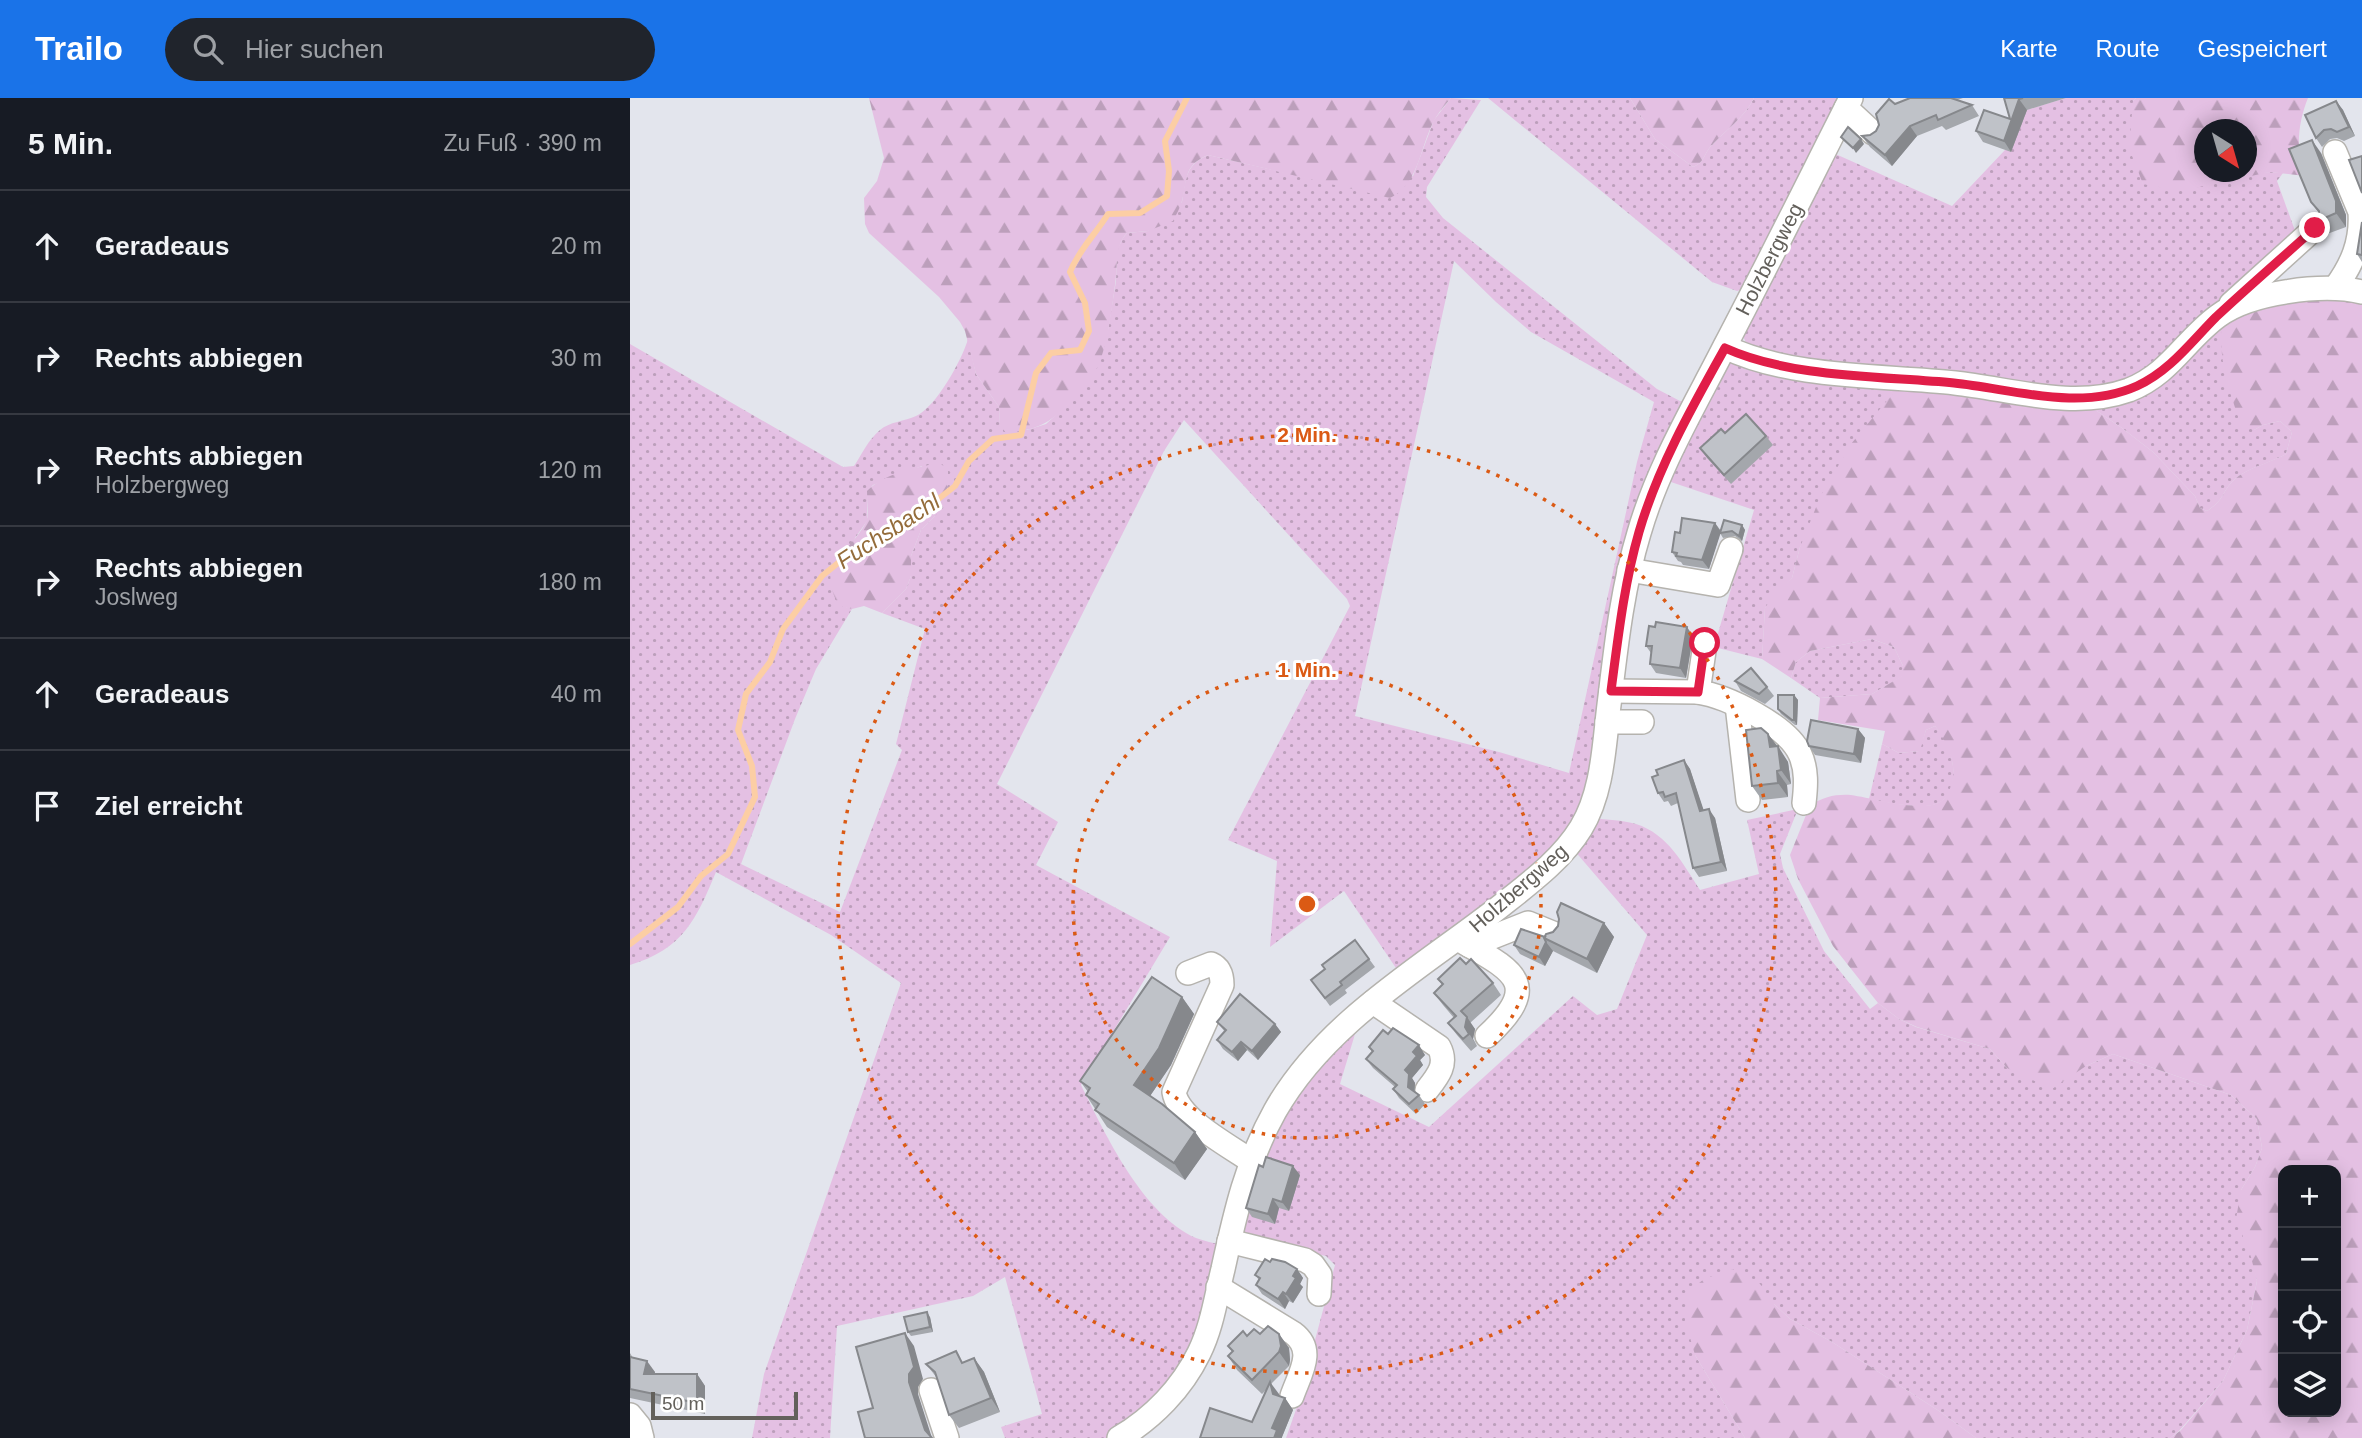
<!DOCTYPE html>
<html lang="de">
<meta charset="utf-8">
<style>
:root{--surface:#171b24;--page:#20242c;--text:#f1f3f6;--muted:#9ea1a6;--line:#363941;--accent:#1a73e8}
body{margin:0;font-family:Arial,sans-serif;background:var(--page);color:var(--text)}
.controls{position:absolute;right:21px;bottom:21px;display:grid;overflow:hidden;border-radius:14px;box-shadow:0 4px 18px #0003}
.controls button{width:63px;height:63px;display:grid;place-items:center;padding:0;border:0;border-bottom:2px solid var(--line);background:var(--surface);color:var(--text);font:35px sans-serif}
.compass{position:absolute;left:1564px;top:21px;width:63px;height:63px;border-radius:50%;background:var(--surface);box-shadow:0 4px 18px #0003;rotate:143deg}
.scale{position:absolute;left:21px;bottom:18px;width:147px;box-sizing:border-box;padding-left:7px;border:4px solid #63605b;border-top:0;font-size:19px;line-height:24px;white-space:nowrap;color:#63605b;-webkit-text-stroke:5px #fff;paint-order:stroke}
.stop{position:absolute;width:21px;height:21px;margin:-16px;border:5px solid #e11d48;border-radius:50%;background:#fff}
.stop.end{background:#e11d48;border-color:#fff;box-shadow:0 2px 7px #0008}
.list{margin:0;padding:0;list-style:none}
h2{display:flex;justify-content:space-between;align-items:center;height:91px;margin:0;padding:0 28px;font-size:30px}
h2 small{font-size:23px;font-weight:400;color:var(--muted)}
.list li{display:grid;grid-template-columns:46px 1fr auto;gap:21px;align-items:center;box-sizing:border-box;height:112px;padding:0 28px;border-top:2px solid var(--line)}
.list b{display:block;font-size:26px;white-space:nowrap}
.list p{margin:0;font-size:23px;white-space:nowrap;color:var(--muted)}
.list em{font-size:23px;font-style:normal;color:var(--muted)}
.icon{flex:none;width:38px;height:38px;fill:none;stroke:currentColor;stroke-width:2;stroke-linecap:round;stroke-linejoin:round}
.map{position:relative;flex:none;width:1732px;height:1340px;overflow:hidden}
header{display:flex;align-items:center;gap:42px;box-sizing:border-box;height:98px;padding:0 35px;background:var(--accent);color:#fff}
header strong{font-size:33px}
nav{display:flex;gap:38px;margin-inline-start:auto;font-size:24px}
.search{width:490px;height:63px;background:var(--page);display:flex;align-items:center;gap:18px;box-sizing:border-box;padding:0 24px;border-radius:38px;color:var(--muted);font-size:26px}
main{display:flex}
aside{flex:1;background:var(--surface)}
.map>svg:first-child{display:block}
</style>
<header>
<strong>Trailo</strong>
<div class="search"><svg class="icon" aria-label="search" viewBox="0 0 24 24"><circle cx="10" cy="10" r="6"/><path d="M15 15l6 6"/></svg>Hier suchen</div>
<nav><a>Karte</a><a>Route</a><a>Gespeichert</a></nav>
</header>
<main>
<aside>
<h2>5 Min.<small>Zu Fuß · 390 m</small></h2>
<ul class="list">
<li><svg class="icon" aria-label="ahead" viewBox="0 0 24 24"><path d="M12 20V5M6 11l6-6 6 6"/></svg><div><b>Geradeaus</b></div><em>20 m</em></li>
<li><svg class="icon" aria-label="right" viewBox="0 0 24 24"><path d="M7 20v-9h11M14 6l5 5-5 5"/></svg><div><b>Rechts abbiegen</b></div><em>30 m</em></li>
<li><svg class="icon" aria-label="right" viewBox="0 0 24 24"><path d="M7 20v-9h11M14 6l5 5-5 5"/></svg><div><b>Rechts abbiegen</b><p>Holzbergweg</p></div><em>120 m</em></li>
<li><svg class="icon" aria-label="right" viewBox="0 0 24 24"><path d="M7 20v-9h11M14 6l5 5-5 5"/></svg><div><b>Rechts abbiegen</b><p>Joslweg</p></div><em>180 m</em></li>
<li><svg class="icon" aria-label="ahead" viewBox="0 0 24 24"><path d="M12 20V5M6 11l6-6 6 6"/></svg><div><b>Geradeaus</b></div><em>40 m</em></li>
<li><svg class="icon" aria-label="arrive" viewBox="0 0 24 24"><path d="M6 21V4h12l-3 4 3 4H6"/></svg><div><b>Ziel erreicht</b></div></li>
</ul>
</aside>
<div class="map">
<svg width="1732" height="1340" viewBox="0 0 1732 1340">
<defs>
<pattern id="grass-dots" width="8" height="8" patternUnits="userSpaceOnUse" patternTransform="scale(1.75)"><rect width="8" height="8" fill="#e4c0e3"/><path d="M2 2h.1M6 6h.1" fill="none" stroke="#bc9fbb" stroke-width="1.8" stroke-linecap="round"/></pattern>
<pattern id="forest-firs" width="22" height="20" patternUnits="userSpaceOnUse" patternTransform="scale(1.75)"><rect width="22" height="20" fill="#e4c0e3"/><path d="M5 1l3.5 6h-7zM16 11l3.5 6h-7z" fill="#bc9fbb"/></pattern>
</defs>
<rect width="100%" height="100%" fill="#e3e5ed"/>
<!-- grass -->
<g fill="url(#grass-dots)" fill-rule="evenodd">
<path d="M821 0 851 2 797 89 796 99 813 120 1027 291 1050 303H1058L1017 392 956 703 926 751 770 876 714 793 640 849 647 763 598 742 720 508 717 501 554 322 534 353 367 686 428 724 406 767 540 839 451 987C475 1036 513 1117 566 1140 574 1143 584 1145 592 1147L556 1267 489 1334 477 1340H375L371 1329 412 1316 375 1179 343 1198 207 1228 200 1340H122L134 1276 271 885 201 837 86 774C66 822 53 851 0 867V246L213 369 224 368C232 356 238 342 250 332 259 324 275 323 286 318 306 309 332 262 338 241L346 276 369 309 370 327 397 332 416 326 438 306 478 232 486 183 487 152 493 140 497 135 518 133 552 104C556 81 555 67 578 57L717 89 783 78 804 22ZM824 163 866 204 901 234 1024 304 1007 364 939 675 869 654 725 618ZM292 368 306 417 291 432 281 458V478L276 491 252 515 295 531 266 646 272 652 210 814 111 766 165 621 186 571 222 511 209 507 225 440 237 423 238 393 243 387Z"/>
<path d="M858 0H1000L1025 41 1063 69C1074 65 1074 56 1081 48 1096 32 1114 20 1124 0H1213L1114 191 1107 193 1082 184Z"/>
<path d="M1436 0H1506L1503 3 1513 86 1640 74 1653 75 1647 83 1668 141 1521 276 1458 294 1154 264 1117 247 1113 238 1201 54 1322 108 1375 52 1393 13Z"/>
<path d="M1592 225 1624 332 1633 327 1650 323 1662 334 1656 356C1641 365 1613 371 1602 384 1591 396 1594 402 1577 413L1570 410 1565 398 1523 354 1492 330 1458 307 1484 299Z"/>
<path d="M1102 264 1269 288 1170 449 1162 480 1135 510 1132 561 1084 549 1124 412 1035 382 1094 267Z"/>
<path d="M1242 541 1264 549 1273 568V578L1242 596 1190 600 1161 580 1166 564 1180 553Z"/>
<path d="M1305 628C1308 632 1313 637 1315 641 1325 658 1330 698 1306 706 1291 712 1255 704 1239 701L1252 646 1269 655 1289 653 1296 632Z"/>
<path d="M1168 711 1150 756 1153 770 1194 853 1240 911 1248 905 1269 921 1286 929 1360 951 1377 970 1456 968 1483 956 1601 997 1627 1021 1632 1050 1625 1069 1611 1092 1627 1183 1617 1232 1593 1283 1549 1333 1540 1340H1346L1309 1313 1202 1244 1160 1221 1144 1206 1065 1257 1115 1340H656L668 1306 705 1167 696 1158 606 1138 618 1093 656 1006 728 926 710 986 799 1029 943 898 967 917 987 911 1017 837 943 751 963 720C977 722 993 722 1006 726 1038 736 1053 766 1070 792L1129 776 1117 722Z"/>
</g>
<!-- forest -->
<g fill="url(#forest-firs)" fill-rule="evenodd">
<path d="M239 0H821C815 7 808 15 804 23 790 48 789 87 760 100L578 57C553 68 558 80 552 103 550 110 546 117 543 123L518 133 497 135C484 149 488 168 485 187 482 210 477 252 466 272 458 287 428 320 413 326 402 332 389 333 376 335L370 327 369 309 346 276 335 233 330 224 309 199 239 135 235 126 234 100 247 83 254 60Z"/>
<path d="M1000 0H1124C1114 20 1096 32 1081 48 1074 56 1074 65 1063 69L1025 41Z"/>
<path d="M1506 0H1678C1668 24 1665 54 1675 78L1640 74 1550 93 1513 86 1499 50 1503 3ZM1574 32H1616V74H1574Z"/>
<path d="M1670 201 1732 202V1340H1540L1550 1333 1593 1283 1617 1232 1627 1183 1621 1159 1606 1121 1611 1092 1625 1069 1632 1050 1627 1021 1601 997 1483 956 1456 968 1422 991 1377 970 1360 951 1287 929 1269 921 1248 905 1203 848 1168 781 1160 757 1180 707C1194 699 1205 696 1221 697 1242 700 1290 714 1308 705 1317 701 1320 692 1322 683 1327 664 1316 643 1305 628L1296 632 1290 653 1269 655 1252 646 1255 633 1188 622 1190 600 1242 596 1272 578 1273 568 1264 549 1242 541 1180 553 1166 564 1161 580 1132 561 1135 510 1143 497 1162 480 1170 449 1191 397 1221 346 1269 288 1458 307 1492 330 1523 354 1565 398 1570 410 1577 413C1594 402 1591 396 1602 384 1613 371 1640 365 1656 356L1662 334 1650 323 1633 327 1624 332 1611 327C1600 295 1587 258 1592 225L1611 214ZM1653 1072H1706V1314H1653Z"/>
<path d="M310 365 318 372V388L306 417 291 432 281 458V478L276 491 252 515 234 508 222 511 209 508C185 464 217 459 235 426 240 418 237 403 237 393 255 375 287 369 310 365Z"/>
<path d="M1102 1171 1115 1176 1130 1186 1144 1206 1160 1221 1202 1244 1309 1313 1346 1340H1115L1065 1257 1055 1222 1058 1194 1074 1181Z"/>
</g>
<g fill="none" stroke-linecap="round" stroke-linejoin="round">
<!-- stream -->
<path stroke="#fccea4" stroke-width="6" d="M0 846 48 809 71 778 98 756 125 699 122 668 108 632 116 596 140 564 153 531 192 478 224 452 274 428 325 388 339 363 363 341 391 337 406 275 421 255 450 252 459 233 455 205 440 174C450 150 465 137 478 116L510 115 537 98 539 73 535 43 557 0"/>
<defs>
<g id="minor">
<path d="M1216 10 1243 35"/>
<path d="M1705 54 1730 114C1732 144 1722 167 1705 190"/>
<path d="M1601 206 1685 130"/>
<path d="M1095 249C1162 281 1251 277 1325 285 1381 291 1443 312 1499 292 1540 276 1555 242 1588 218 1620 194 1693 185 1732 194"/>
<path d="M999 472 1088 487 1101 451"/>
<path d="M981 593 1068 594 1075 546"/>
<path d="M1068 594C1097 598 1158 628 1170 656 1177 671 1176 688 1174 705"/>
<path d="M1107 607 1118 702"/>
<path d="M977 624H1012"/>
<path d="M828 841C881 872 915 884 857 938"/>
<path d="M840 848 898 825 925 836"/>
<path d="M558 875 581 866C590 870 592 877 592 887L544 994C548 1021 598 1047 621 1063"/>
<path d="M743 904 809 949C818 966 808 978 797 992"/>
<path d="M599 1143 675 1162 683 1167 690 1177 689 1196"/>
<path d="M588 1189 663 1235C686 1252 670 1275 662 1298"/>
<path d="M301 1292 317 1340"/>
<path d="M0 1317 9 1328 12 1340"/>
<path d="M489 1340C523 1320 552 1290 569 1255 582 1229 586 1199 593 1171 605 1116 617 1063 645 1013 696 923 793 869 872 807 901 784 932 761 951 730 973 694 974 647 979 607 986 549 992 491 1009 435 1028 369 1064 309 1095 248 1138 166 1179 83 1221 0"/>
</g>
</defs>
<!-- minor casing -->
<use href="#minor" stroke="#b5b3ae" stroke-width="26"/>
<!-- minor -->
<use href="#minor" stroke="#fff" stroke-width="23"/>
</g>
<!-- wall -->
<g fill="#a4a7ac">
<path d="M1280 0H1333L1327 2 1342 7 1349 18 1316 32 1312 28 1287 38 1262 68 1240 49 1232 38 1240 37 1246 33 1265 6Z"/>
<path d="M1374 0H1436L1397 12 1381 54 1353 44 1346 33 1380 21Z"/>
<path d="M1706 3 1713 12 1725 38 1714 43 1707 40 1700 41 1692 49 1686 40Z"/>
<path d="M1691 55 1716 117V129L1697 136 1688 123 1689 115 1681 104Z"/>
<path d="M1732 124V164L1727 156Z"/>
<path d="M1136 338 1143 347 1101 386 1077 360 1070 350Z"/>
<path d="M1085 425 1091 433 1112 427 1115 432 1112 443 1105 438 1093 440 1090 435 1079 471 1053 467 1051 464 1048 463 1042 454 1050 435Z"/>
<path d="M1063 538 1056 580 1026 575 1020 566 1021 555 1016 548Z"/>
<path d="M1105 583 1137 589 1144 598 1135 606 1111 593Z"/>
<path d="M1164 597 1168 602 1167 627H1165L1151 616 1148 611Z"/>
<path d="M1228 631 1235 640 1231 665 1185 657 1179 648Z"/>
<path d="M1138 636 1158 664 1161 686 1157 687 1158 699 1132 702 1122 688Z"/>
<path d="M1054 662 1060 671 1073 712 1085 720 1097 773 1069 779 1063 770 1048 705 1041 708 1038 703 1034 704 1028 695V677Z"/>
<path d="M974 825 984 839 967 875 923 853 915 868 890 856 884 847Z"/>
<path d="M725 842 745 869 715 892 717 895 700 908 681 882 695 871Z"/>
<path d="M836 866 863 885 871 897 840 925 845 931 843 941 847 948 841 953 827 937 818 925 824 920 813 907 804 895 812 887 808 881Z"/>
<path d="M552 899 564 916 541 967 520 998 565 1034 577 1051 555 1082 477 1029 456 997 458 994 450 983Z"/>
<path d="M587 924 645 926 651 934 628 962 617 952 608 963 593 951 587 942 595 934Z"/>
<path d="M758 936 795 957 790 962 793 967 782 980 785 985V994L789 997 795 1006 786 1016 769 1000 763 991 765 989 743 970 736 961 742 954 739 949Z"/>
<path d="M670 1077 659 1113 649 1110 645 1126 622 1119 616 1110Z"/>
<path d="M640 1164 667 1171 673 1180 670 1186 673 1189 663 1205 659 1203 655 1211 632 1196 626 1187 629 1182 625 1177Z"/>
<path d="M300 1219 303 1234 281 1238 278 1234Z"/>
<path d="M630 1236H649L659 1250 660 1262 659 1268 641 1286 649 1298 655 1300 663 1312 652 1339V1340H570L622 1324 638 1290 632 1296 607 1272 598 1258 602 1254 598 1248 617 1238Z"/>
<path d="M0 1255 3 1260 25 1274 24 1276H67L75 1288V1316L0 1300Z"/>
<path d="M344 1260 354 1274 370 1314 329 1330 319 1317 307 1280 296 1266 334 1264Z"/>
</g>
<!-- shaded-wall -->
<g fill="#86888c">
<path d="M1389 1 1397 12 1381 54 1374 43Z"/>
<path d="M1706 3 1713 12 1725 38 1719 29Z"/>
<path d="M1280 28 1287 38 1262 68 1255 57Z"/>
<path d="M1231 41 1234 46 1226 55 1223 50Z"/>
<path d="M1682 42 1691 55 1716 117V129L1706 115Z"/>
<path d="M1085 425 1091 434 1079 471 1072 462Z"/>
<path d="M1112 427 1115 432 1112 443 1109 438Z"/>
<path d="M1057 529 1063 538 1056 580 1050 570Z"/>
<path d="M1164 597 1168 602 1167 627 1164 622Z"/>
<path d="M1228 631 1235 640 1231 665 1224 656Z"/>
<path d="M1138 636 1148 649H1140Z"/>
<path d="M1148 648 1158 664 1161 686 1151 672Z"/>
<path d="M1054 662 1060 671 1077 722 1070 713Z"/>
<path d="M1147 673 1157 687 1158 699 1148 685Z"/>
<path d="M1079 711 1085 720 1097 773 1091 764Z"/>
<path d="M974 825 984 839 967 875 957 861Z"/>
<path d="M916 844 923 853 915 868 909 859Z"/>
<path d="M552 899 564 916 541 967 516 1004 504 987Z"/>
<path d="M837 919 845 931 843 941 847 948 835 929Z"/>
<path d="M645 926 651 934 628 962 622 953Z"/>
<path d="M611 944 617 952 608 963 602 954Z"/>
<path d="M789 947 795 957 790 962 793 967 782 980 785 985 784 998 778 989 775 972 783 954Z"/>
<path d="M565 1034 577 1051 555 1082 544 1065Z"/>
<path d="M663 1068 670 1077 659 1113 652 1104Z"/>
<path d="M643 1101 649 1110 645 1126 638 1116Z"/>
<path d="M667 1171 673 1180 670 1186 673 1189 663 1205 656 1196 663 1178Z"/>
<path d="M653 1194 659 1203 655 1211 648 1201Z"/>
<path d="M297 1214 300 1219 303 1234 300 1229Z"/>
<path d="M275 1235 284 1248 293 1281 288 1289V1296L302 1340H301L295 1332 279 1284Z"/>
<path d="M649 1236 659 1250 660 1262 659 1268 649 1254Z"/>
<path d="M344 1260 354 1274 370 1314 361 1300Z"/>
<path d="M17 1263 25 1274 22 1288 14 1276Z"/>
<path d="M67 1276 75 1288V1316L67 1305Z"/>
<path d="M640 1284 649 1296 652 1307 643 1296Z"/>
<path d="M655 1300 663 1312 652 1339V1340H644L642 1330Z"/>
</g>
<!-- building -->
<g fill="#bfc2c8" stroke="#86888c" stroke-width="2">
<path d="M1280 0H1321L1342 7 1308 22 1306 17 1280 28 1255 57 1232 38 1240 37 1246 33 1249 27 1246 16 1259 1 1265 6Z"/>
<path d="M1374 0H1393L1389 1 1374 43 1346 33 1354 12 1380 21Z"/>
<path d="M1706 3 1719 29 1707 34 1701 31 1694 32 1686 40 1675 17Z"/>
<path d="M1218 29 1231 41 1223 50 1211 39Z"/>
<path d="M1682 42 1706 103V115L1688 123 1689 113 1681 104 1659 51Z"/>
<path d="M1732 58V95L1719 62Z"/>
<path d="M1732 124V157L1727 156Z"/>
<path d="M1116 316 1136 338 1094 377 1070 350 1091 331 1095 335Z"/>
<path d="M1052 420 1085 425 1072 462 1046 458 1047 455 1042 454 1045 434 1050 435Z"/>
<path d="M1094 422 1112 427 1109 438 1102 433 1090 435Z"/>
<path d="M1026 524 1057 529 1050 570 1020 566 1022 548H1016L1019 528 1025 529Z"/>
<path d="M1121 570 1137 589 1129 596 1105 583Z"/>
<path d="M1148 597H1164V622H1162L1148 611Z"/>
<path d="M1181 622 1228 631 1224 656 1179 648 1177 643Z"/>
<path d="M1131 630 1138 636 1140 649 1148 648 1151 672 1147 673 1148 685 1122 688 1116 632Z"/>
<path d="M1054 662 1070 713 1079 711 1091 764 1063 770 1046 695 1035 699 1033 694 1028 695 1022 679 1028 677 1026 672Z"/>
<path d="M931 805 974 825 957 861 914 840 916 836 923 834 928 828 929 821 927 814Z"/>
<path d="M891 831 915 839 914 840 916 844 909 859 884 847Z"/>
<path d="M725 842 739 861 710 884 712 887 695 900 681 882 695 871 692 867Z"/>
<path d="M830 860 836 866 841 861 863 885 831 913 837 919 835 929 839 936 833 941 818 925 826 918 804 895 813 886 808 881Z"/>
<path d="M522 879 552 899 529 950 504 987 532 1006 565 1034 544 1065 465 1012 469 1006 456 997 460 990 450 983Z"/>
<path d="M610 896 645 926 622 953 611 944 602 954 587 942 596 932 587 924Z"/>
<path d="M763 930 789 947 783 954 787 958 775 972 779 976 778 989 789 997 779 1006 763 991 767 987 736 961 743 953 739 949 753 932 758 936Z"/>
<path d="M636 1059 663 1068 652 1104 643 1101 638 1116 616 1110 629 1067 633 1069Z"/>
<path d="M635 1161 640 1164 642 1161 655 1164 667 1171 663 1178 666 1180 656 1196 653 1194 648 1201 626 1187 630 1180 625 1177Z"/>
<path d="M297 1214 300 1229 278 1234 274 1219Z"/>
<path d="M638 1228 649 1236 651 1248 649 1254 622 1282 598 1258 603 1253 598 1248 613 1233 617 1238 624 1231 630 1236Z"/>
<path d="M275 1235 284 1269 279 1276V1284L295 1332 302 1340H235L228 1314 243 1310 226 1249Z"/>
<path d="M326 1253 332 1265 344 1260 361 1300 319 1317 305 1274 296 1266Z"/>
<path d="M0 1259 17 1263 14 1276H67V1305L0 1291Z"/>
<path d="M640 1284 643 1296 655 1300 642 1330 647 1332 644 1340H570L580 1310 622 1324Z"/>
</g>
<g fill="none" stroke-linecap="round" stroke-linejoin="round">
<!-- route -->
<path stroke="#e11d48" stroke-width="9" d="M1075 545 1068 594 981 593C988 540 994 486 1009 434 1028 369 1062 309 1095 250 1161 280 1251 278 1324 285 1383 291 1449 314 1507 288 1540 273 1561 244 1586 219 1618 189 1652 160 1685 130"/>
</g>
<!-- distance rings -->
<g fill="none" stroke="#db5a14" stroke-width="3.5" stroke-dasharray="3.5 7">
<circle cx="677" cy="806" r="234"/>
<circle cx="677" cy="806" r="469"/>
</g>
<g text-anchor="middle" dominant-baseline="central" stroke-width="6" stroke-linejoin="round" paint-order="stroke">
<!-- street labels -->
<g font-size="21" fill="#63605b" stroke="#fff">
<text transform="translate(1139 161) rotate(-63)">Holzbergweg</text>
<text transform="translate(888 790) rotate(-41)">Holzbergweg</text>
</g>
<!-- water labels -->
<g font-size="23" font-style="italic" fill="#946c3a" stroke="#fff">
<text transform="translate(258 433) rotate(-33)">Fuchsbachl</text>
</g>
</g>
<circle cx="677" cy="806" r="10" fill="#db5a14" stroke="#fff" stroke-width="3.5"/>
<g font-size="21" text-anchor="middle" font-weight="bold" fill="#db5a14" stroke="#fff" stroke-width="6" stroke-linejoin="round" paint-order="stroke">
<text x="677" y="344">2 Min.</text>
<text x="677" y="579">1 Min.</text>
</g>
</svg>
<div class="controls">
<button>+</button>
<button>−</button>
<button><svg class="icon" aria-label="locate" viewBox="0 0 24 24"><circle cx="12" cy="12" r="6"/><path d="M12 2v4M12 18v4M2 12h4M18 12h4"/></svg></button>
<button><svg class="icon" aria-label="layers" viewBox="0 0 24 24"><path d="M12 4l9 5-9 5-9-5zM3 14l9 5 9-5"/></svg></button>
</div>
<svg class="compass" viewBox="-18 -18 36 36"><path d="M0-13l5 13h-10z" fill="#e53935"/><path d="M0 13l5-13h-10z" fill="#9ea1a6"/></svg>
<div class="scale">50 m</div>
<div class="stop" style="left:1075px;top:545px"></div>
<div class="stop end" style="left:1685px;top:130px"></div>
</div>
</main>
